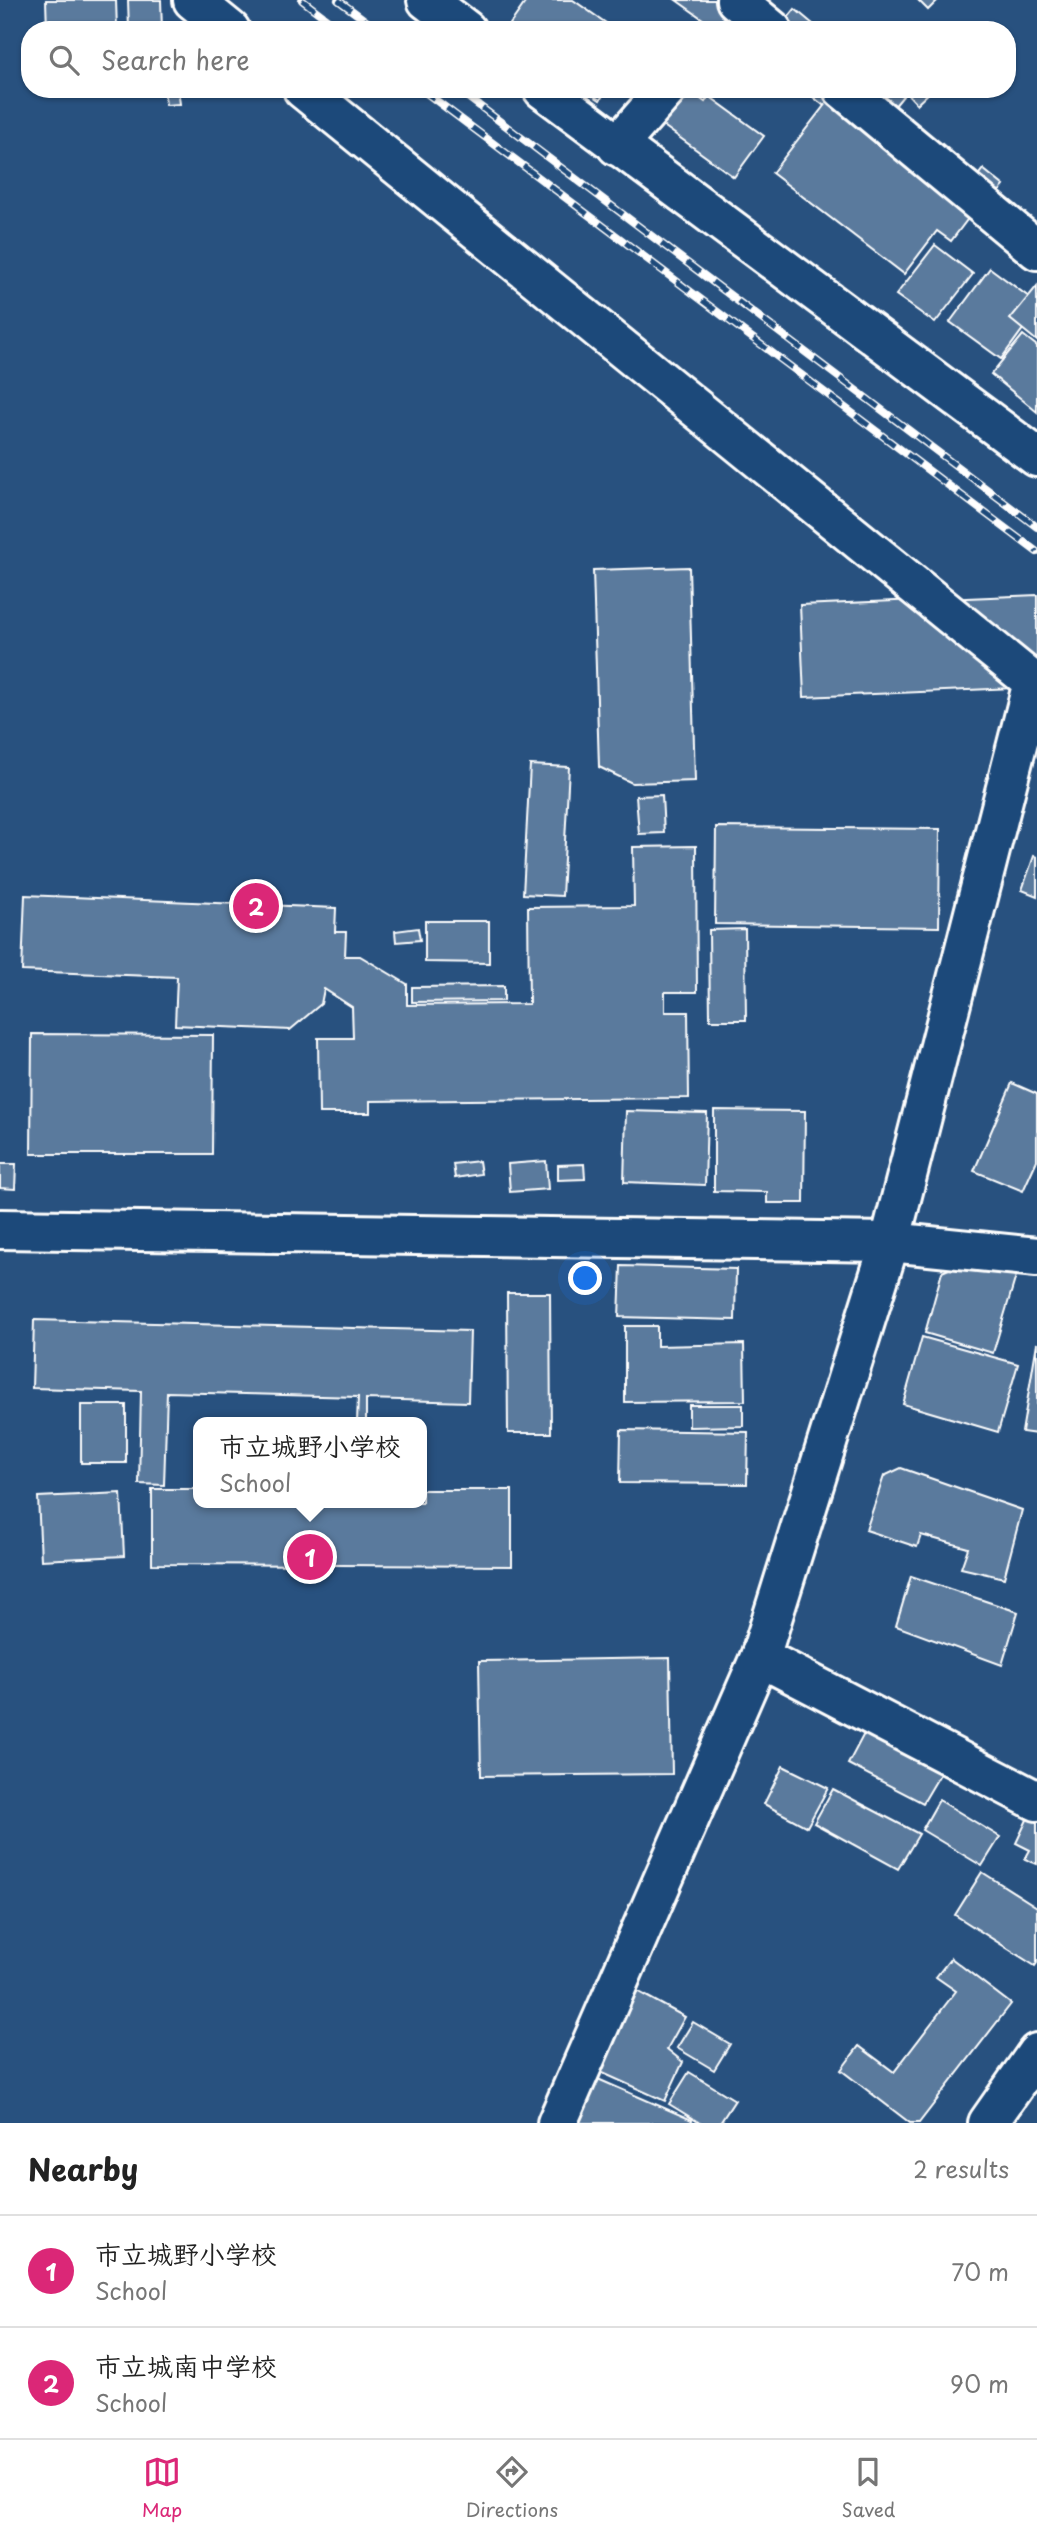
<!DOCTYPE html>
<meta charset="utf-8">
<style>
:root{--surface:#fff;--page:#f2f2f2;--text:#222;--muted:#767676;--line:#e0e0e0;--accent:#db2777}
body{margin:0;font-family:"Playpen Sans","Klee One",sans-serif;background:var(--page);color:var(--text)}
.you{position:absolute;left:586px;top:1279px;width:24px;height:24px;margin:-18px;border:5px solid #fff;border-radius:50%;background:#1a73e8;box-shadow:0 0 0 10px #1a73e833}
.badge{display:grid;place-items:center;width:46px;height:46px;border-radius:50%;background:var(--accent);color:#fff;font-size:23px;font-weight:700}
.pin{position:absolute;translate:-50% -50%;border:4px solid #fff;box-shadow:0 2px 7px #0006}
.popup{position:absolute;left:193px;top:1417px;width:234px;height:91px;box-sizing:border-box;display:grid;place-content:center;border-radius:14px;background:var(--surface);filter:drop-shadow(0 2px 5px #0005);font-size:23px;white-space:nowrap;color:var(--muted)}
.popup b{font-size:26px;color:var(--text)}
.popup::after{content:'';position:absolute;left:50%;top:100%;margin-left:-14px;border:14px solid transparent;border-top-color:var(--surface)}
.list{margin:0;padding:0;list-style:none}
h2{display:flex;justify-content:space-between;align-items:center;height:91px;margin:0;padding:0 28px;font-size:30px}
h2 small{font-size:23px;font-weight:400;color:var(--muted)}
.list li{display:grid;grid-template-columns:46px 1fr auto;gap:21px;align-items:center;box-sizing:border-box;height:112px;padding:0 28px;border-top:2px solid var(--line)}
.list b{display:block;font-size:26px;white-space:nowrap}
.list p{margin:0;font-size:23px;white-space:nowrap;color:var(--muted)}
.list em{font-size:23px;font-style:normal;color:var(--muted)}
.icon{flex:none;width:38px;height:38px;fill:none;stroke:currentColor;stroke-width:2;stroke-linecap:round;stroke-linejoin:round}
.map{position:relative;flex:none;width:1037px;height:2123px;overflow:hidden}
.search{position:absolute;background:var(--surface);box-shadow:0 2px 5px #0004;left:21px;right:21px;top:21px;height:77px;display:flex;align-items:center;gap:18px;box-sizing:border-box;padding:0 24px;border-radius:28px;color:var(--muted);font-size:26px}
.sheet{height:315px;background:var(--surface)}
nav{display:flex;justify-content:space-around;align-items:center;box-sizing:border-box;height:98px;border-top:2px solid var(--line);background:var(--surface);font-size:19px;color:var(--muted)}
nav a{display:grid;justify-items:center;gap:4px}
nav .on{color:var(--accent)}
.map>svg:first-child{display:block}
</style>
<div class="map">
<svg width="1037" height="2123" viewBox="0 0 1037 2123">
<rect width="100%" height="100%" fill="#28517f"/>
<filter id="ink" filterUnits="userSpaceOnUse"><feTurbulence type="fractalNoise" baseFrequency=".0143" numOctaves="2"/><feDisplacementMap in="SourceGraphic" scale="14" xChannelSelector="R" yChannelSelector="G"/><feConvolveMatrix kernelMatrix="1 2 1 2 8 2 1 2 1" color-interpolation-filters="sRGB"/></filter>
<g filter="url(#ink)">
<!-- building -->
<g fill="#5a7a9d" stroke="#fff" stroke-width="2">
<path d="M46 0H116L117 30H47Z"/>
<path d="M128 0H161L162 30H129Z"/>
<path d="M527 0H573L616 30H506Z"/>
<path d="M676 0H738L717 29Z"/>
<path d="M918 0H938L928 10Z"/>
<path d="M795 9 820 30H778Z"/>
<path d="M164 89H178L180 104 166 105Z"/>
<path d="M583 89H607L600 100Z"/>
<path d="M687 89 705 102 709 96 764 136 734 177 661 124Z"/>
<path d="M803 89H895L903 96 867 140Z"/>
<path d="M903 89H933L917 104Z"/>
<path d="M834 93 979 204 951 241 937 231 904 274 772 173Z"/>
<path d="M983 169 1004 186 993 199 973 182Z"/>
<path d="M935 245 973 274 935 323 896 295Z"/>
<path d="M990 268 1037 303V310L1001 359 950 322Z"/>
<path d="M1037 286V341L1010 319Z"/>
<path d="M1023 335 1037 346V412L991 374Z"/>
<path d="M689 567 695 781 632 783 599 767 593 570Z"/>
<path d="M1037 595V687L804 697 800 605Z"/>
<path d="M530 765 569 767 562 896 523 894Z"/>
<path d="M662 795 664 833 639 834 636 796Z"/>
<path d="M716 827 940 829 939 927 715 924Z"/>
<path d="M696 846 697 992H665V1012H688L689 1098 370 1101V1113H319L318 1038H353L352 1007 324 989 321 1004 290 1030 175 1025 177 977 22 971 25 895 336 908 335 932H346L345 956H360L407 984V1005L529 1004 528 907 634 906 633 847Z"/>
<path d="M1034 856 1037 857V896L1022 890Z"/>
<path d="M425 921H489V963L425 962Z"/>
<path d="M418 928 420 940 396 942 395 931Z"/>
<path d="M745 929 746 1020H710L709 930Z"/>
<path d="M504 986V1001L412 1002V987Z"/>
<path d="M32 1034 213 1035 212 1154H31Z"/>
<path d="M1012 1083 1037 1094V1160L1023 1191 974 1171Z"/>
<path d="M714 1110 805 1111 804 1203H767V1192L714 1191Z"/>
<path d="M626 1111 707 1113 705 1185 624 1182Z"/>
<path d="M479 1161 481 1174 455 1178 453 1164Z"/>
<path d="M546 1161 548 1189 510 1192 508 1164Z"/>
<path d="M0 1164H16L15 1189 0 1188Z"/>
<path d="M584 1164 585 1179 558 1180V1165Z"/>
<path d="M965 1262 1016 1276 993 1353 925 1333 942 1272Z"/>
<path d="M621 1266 736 1269 735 1320 619 1317Z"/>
<path d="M507 1293H550L551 1433H508Z"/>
<path d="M34 1320 470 1331 468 1402 366 1399V1422H357L358 1397 167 1392 164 1485 139 1484 141 1391 32 1388Z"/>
<path d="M625 1326H657V1346L744 1344 745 1401 625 1402Z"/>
<path d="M922 1337 1018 1364 998 1432 903 1404Z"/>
<path d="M1037 1343V1434L1022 1432Z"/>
<rect x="81" y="1405" width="45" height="58"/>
<path d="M689 1405H743V1426L689 1427Z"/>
<path d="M621 1430 748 1432 747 1484 620 1483Z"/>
<path d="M901 1468 1022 1510 1004 1578 961 1568 968 1548 921 1535 917 1547 866 1530 884 1476Z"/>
<path d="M152 1489H198V1503H422V1490H512V1566L152 1564Z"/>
<path d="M121 1493 124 1556 41 1560 38 1497Z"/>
<path d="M911 1576 1018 1612 1002 1665 896 1626Z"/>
<path d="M670 1658 672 1774 481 1776 479 1661Z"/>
<path d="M867 1728 943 1769 923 1803 848 1764Z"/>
<path d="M783 1766 828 1788 807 1827 764 1804Z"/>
<path d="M833 1789 919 1834 898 1869 814 1823Z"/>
<path d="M939 1800 1000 1837 982 1866 922 1830Z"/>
<path d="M1032 1809 1037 1811V1864L1025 1859 1030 1850 1016 1843Z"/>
<path d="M982 1872 1037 1907V1963L1035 1966 955 1915Z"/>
<path d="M951 1958 1011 2004 919 2123H910L841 2070 859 2046 894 2072 956 1991 936 1977Z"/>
<path d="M635 1990 685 2017 667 2049 683 2062 665 2101 596 2070Z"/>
<path d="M693 2022 730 2044 714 2070 677 2048Z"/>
<path d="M689 2072 735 2100 720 2123H700L669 2104Z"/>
<path d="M591 2076 692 2120 691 2123H570Z"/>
</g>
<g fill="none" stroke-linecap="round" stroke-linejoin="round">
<defs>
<g id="minor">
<path d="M193 0 230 30"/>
<path d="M427 0 466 30"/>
<path d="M736 0 772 30"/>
<path d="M303 89 1033 682 890 1242 760 1657 557 2123"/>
<path d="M543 89 1037 457"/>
<path d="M843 89 1037 250"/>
<path d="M617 146 667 89"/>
<path d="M0 1229 890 1242 1037 1257"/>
<path d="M760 1657 1037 1801"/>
</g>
<path id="highway" d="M988 2123 1037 2053"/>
</defs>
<!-- minor casing -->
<use href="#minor" stroke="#fff" stroke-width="44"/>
<!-- highway casing -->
<use href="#highway" stroke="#fff" stroke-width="44"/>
<!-- minor -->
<use href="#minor" stroke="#1f4a7a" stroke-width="38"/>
<!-- highway -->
<use href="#highway" stroke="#1f4a7a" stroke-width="38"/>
<defs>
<g id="rail">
<path d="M302 0 341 30"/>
<path d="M338 0 378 30"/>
<path d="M421 89 1037 552"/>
<path d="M457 89 1037 527"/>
</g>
</defs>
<!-- rail casing -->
<use href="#rail" stroke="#fff" stroke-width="8"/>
<!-- rail -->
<use href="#rail" stroke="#1f4a7a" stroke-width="5" stroke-dasharray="16" stroke-linecap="butt"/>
</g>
</g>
</svg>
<div class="you"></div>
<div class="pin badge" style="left:310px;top:1557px">1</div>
<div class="popup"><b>市立城野小学校</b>School</div>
<div class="pin badge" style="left:256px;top:906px">2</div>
<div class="search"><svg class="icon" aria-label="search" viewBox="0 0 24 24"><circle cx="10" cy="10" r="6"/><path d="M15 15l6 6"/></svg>Search here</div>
</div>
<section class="sheet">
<h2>Nearby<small>2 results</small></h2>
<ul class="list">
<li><span class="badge">1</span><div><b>市立城野小学校</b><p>School</p></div><em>70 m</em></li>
<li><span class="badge">2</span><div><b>市立城南中学校</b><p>School</p></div><em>90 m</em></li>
</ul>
</section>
<nav>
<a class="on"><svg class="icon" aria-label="map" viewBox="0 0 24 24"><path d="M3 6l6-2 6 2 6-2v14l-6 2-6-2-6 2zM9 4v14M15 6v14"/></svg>Map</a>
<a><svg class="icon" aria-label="directions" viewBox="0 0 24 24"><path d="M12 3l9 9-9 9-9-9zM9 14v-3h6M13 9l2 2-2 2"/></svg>Directions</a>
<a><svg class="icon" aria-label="saved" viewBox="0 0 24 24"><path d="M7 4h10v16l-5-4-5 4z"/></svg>Saved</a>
</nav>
